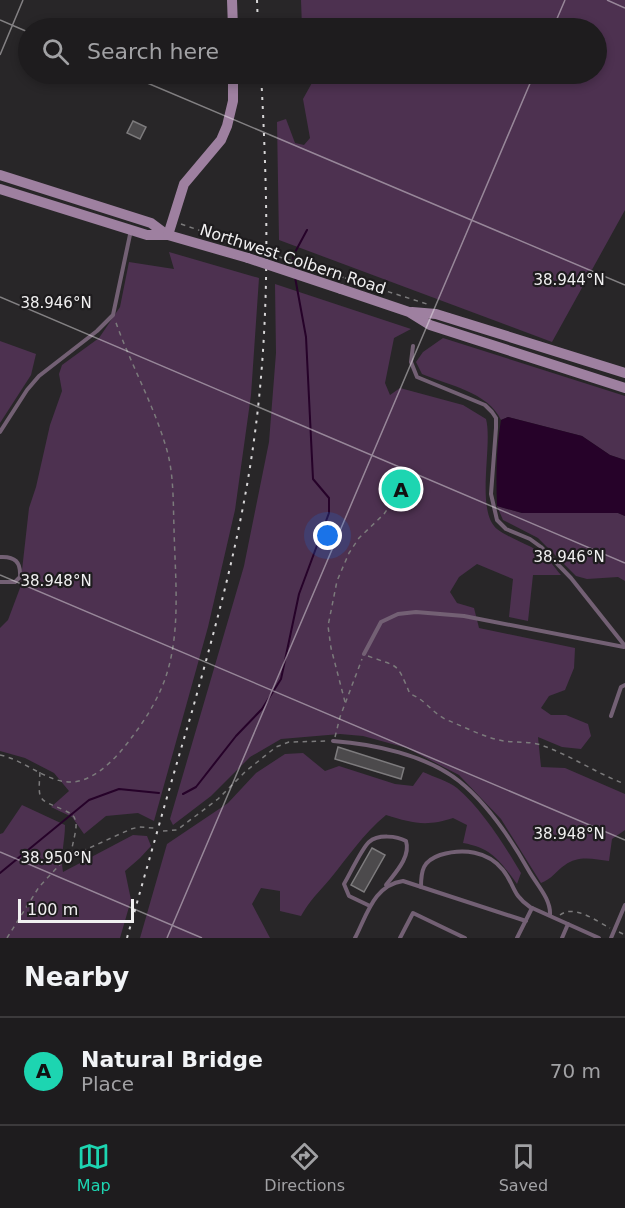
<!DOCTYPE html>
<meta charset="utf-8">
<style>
:root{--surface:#1e1c1e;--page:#2b292b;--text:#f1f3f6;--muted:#a1a1a4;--line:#3c3a3c;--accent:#1dd5b1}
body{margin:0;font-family:"DejaVu Sans",sans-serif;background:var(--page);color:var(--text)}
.scale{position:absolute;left:18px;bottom:15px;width:116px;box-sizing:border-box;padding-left:6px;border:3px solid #f1f0f1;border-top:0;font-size:16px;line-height:21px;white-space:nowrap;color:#f1f0f1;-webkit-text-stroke:4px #1e1c1e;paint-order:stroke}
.you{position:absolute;left:328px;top:536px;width:21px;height:21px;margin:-15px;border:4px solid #fff;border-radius:50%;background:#1a73e8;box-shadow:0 0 0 9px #1a73e833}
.badge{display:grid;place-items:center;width:39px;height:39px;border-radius:50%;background:var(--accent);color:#111;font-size:20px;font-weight:700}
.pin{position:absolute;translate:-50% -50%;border:3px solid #fff;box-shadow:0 2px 6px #0006}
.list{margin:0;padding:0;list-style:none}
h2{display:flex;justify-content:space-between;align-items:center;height:78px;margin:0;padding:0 24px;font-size:26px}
h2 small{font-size:20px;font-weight:400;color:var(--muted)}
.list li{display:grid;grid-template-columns:39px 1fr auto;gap:18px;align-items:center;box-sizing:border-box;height:108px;padding:0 24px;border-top:2px solid var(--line)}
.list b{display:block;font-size:22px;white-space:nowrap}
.list p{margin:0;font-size:20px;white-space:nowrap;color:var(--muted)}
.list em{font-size:20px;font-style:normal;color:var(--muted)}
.icon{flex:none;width:33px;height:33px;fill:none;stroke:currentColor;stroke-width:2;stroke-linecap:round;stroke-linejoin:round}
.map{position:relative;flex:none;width:625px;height:938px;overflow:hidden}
.search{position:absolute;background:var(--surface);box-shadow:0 3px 9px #0003;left:18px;right:18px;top:18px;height:66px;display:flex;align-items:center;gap:15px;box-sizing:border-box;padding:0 21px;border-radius:33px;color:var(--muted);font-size:22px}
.sheet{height:186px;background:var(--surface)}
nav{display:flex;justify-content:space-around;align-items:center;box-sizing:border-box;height:84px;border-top:2px solid var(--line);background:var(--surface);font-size:16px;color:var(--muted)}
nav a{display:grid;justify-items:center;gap:3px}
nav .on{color:var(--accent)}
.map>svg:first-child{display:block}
</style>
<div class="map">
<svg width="625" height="938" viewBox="0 0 625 938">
<rect width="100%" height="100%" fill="#282628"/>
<!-- green -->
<g fill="#4d3150">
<path d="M301 0H625V210L552 342 279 240 277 122 286 119 295 143 304 145 310 138 303 99 313 81 310 74H596V28H302Z"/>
<path d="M169 252 259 278 251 395 235 510 208 627 154 821 138 813 106 816 84 834 72 817 51 807 69 791 54 773 25 758 0 751V628L8 620 20 588 29 508 36 487 50 425 62 391 59 374 62 365 99 338 120 307 129 262 174 269Z"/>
<path d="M275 284 411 329 394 338 385 383 390 395 400 388 463 405 486 419C493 445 475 511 497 529 509 538 525 543 538 551 547 556 554 567 561 575H533L528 621 509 617 513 579 477 564 459 577 450 592 457 603 474 608 479 628 575 648 574 668 565 690 549 696 541 708 551 715H566L588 724 591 736 581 749 562 747 538 737 541 767 565 768 625 794V830L612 839 609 861C594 859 578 855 565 865 556 871 552 879 541 883L501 819 459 775 407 748 363 736 340 734 281 739 250 757 211 796 173 825 170 819 244 566 269 442 276 353Z"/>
<path d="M443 338 625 396V460L610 455 582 436 508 417 501 420C488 392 448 385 422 374L416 362 423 352Z"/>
<path d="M0 341 36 354 31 375 0 423Z"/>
<path d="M497 506 522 513H618L625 516V581L618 577 587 579 576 576 538 538 503 520Z"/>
<path d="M303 753 325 771 339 766 395 784 413 786 423 772C434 777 448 781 457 788 481 808 505 846 521 873L517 884C500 861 492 848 463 843L467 825 453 818C426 827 412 823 386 815 362 835 349 856 330 879 318 893 310 900 301 916L280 911V891L261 888 252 904 270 938H140L167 844 228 803 256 773 285 754Z"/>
<path d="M22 805 65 825C65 842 60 856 63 872L133 835 147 836 151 846 140 858 125 871 131 900 120 938H0V834L3 833Z"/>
</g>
<!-- water -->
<path fill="#260229" d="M508 417 582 436 610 455 625 460V516L618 513H522L497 506C496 477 496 449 501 420Z"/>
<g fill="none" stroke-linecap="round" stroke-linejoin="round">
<!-- stream -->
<g stroke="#260229" stroke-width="2">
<path d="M295 269 293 256 307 230"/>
<path d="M183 794 196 787 236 736 262 709 281 679 299 594 329 513V498L313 479 306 337 295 277"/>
<path d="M0 873 89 800 119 789 159 793"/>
</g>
</g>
<!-- building -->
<g fill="#4c4a4c" stroke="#7d7b7d" stroke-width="1.5">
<path d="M133 121 146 127 140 139 127 133Z"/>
<path d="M338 747 404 768 401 779 335 759Z"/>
<path d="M372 848 385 855 364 892 351 885Z"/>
</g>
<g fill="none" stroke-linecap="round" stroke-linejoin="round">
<!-- path -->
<g stroke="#7b7a7b" stroke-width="1.5" stroke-dasharray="4.5 4.5" stroke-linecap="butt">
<path d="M181 224 245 246"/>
<path d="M345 278 427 304"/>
<path d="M368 656C400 668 396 661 410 694 425 699 432 713 447 720 465 727 485 738 504 741 516 743 529 741 541 745 570 755 596 773 625 784"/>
<path d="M345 702 331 648 328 626 337 581 349 553 359 538 384 514 401 489"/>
<path d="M335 737 340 717 362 659"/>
<path d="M0 755C25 760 47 783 72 782 96 781 119 755 132 737 146 719 160 696 167 673 181 628 175 575 174 528 173 501 174 473 166 447 153 403 130 363 115 320"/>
<path d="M40 772C38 802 38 799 64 810 69 813 73 814 75 819 79 826 71 846 71 856"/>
<path d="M163 831 177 830 218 799 246 771 276 747 289 742 327 741"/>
<path d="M560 915C574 904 596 921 610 928"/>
<path d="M619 932 625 935"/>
<path d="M7 938 39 887 65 859 131 829 139 827 154 828"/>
</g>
<!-- lane -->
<g stroke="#736074" stroke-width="4">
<path d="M413 346 411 362 417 377 485 405 492 412 496 418V428L491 494 497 520 506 529 530 539 541 547 571 578 625 646"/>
<path d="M0 432 27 390 39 376 97 331 113 315 131 230"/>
<path d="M0 557C15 556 21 562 20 577L15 582H0"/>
<path d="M364 654 381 622 398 614 416 612 464 616 624 647"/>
<path d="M611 716 621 687 625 685"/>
<path d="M333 741C374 744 426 755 459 781 488 804 511 839 529 871 537 885 551 899 550 915"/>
<path d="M421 887C421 870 423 861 440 855 463 848 488 851 503 870 515 885 512 895 530 907L599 938"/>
<path d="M370 906 349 896 344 884C350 874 362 848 369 842 378 834 397 836 406 841 411 857 395 873 386 885"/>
<path d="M355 938C367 915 374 885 403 881L526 921"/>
<path d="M400 938 413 913 465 938"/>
<path d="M517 938 532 908"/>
<path d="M562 938 568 924"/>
<path d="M611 938 625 905"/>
</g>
<!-- secondary -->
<g stroke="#9e80a0" stroke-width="10">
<path d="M232 0 233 28"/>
<path d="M0 175 151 223 167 235"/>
<path d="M0 189 147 235H168L248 258"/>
<path d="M168 235 184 184 221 140 227 126 233 101V74"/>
<path d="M341 289 409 312 430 325 625 388"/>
<path d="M412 312 436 314 625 373"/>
</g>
<!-- rail -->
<g stroke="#d7d6d7" stroke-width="2" stroke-dasharray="3 6" stroke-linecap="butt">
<path d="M257 0 258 28"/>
<path d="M127 938C148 864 169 789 191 715 215 629 239 543 252 454 271 328 268 201 261 74"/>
</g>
<!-- path-bridge -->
<path stroke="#7b7a7b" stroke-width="1.5" stroke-dasharray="4.5 4.5" stroke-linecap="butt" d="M245 246 345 278"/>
<!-- secondary-bridge -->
<path stroke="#9e80a0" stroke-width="10" d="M248 258 341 289"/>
</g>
<!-- ticks -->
<path fill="none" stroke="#f1f0f1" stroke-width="1.5" stroke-opacity="0.45" d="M607 0 625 8M0 20 28 32M553 28 565 0M0 55 23 0M126 74 625 285M0 297 625 563M0 575 625 840M0 852 202 938M167 938 534 74"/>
<g text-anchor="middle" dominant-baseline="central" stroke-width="4.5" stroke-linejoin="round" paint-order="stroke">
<!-- street labels -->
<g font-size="16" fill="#f1f0f1" stroke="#1e1c1e">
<text transform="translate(293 259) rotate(18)">Northwest Colbern Road</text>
</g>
</g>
<g font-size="15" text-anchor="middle" fill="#f1f0f1" stroke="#1e1c1e" stroke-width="4.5" stroke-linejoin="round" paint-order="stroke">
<text x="569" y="285">38.944°N</text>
<text x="56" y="308">38.946°N</text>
<text x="569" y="562">38.946°N</text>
<text x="56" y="586">38.948°N</text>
<text x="569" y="839">38.948°N</text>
<text x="56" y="863">38.950°N</text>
</g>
</svg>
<div class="scale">100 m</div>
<div class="you"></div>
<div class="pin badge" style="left:401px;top:489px">A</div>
<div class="search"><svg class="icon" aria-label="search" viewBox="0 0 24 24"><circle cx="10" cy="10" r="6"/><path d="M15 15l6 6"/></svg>Search here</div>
</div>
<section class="sheet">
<h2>Nearby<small></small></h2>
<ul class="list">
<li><span class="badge">A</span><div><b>Natural Bridge</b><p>Place</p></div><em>70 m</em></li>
</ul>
</section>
<nav>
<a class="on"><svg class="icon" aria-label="map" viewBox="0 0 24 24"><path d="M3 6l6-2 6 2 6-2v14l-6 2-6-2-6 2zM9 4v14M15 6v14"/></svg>Map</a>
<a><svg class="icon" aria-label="directions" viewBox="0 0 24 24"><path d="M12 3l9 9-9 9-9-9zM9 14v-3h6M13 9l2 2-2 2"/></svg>Directions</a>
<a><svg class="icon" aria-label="saved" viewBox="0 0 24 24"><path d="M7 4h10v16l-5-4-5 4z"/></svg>Saved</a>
</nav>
